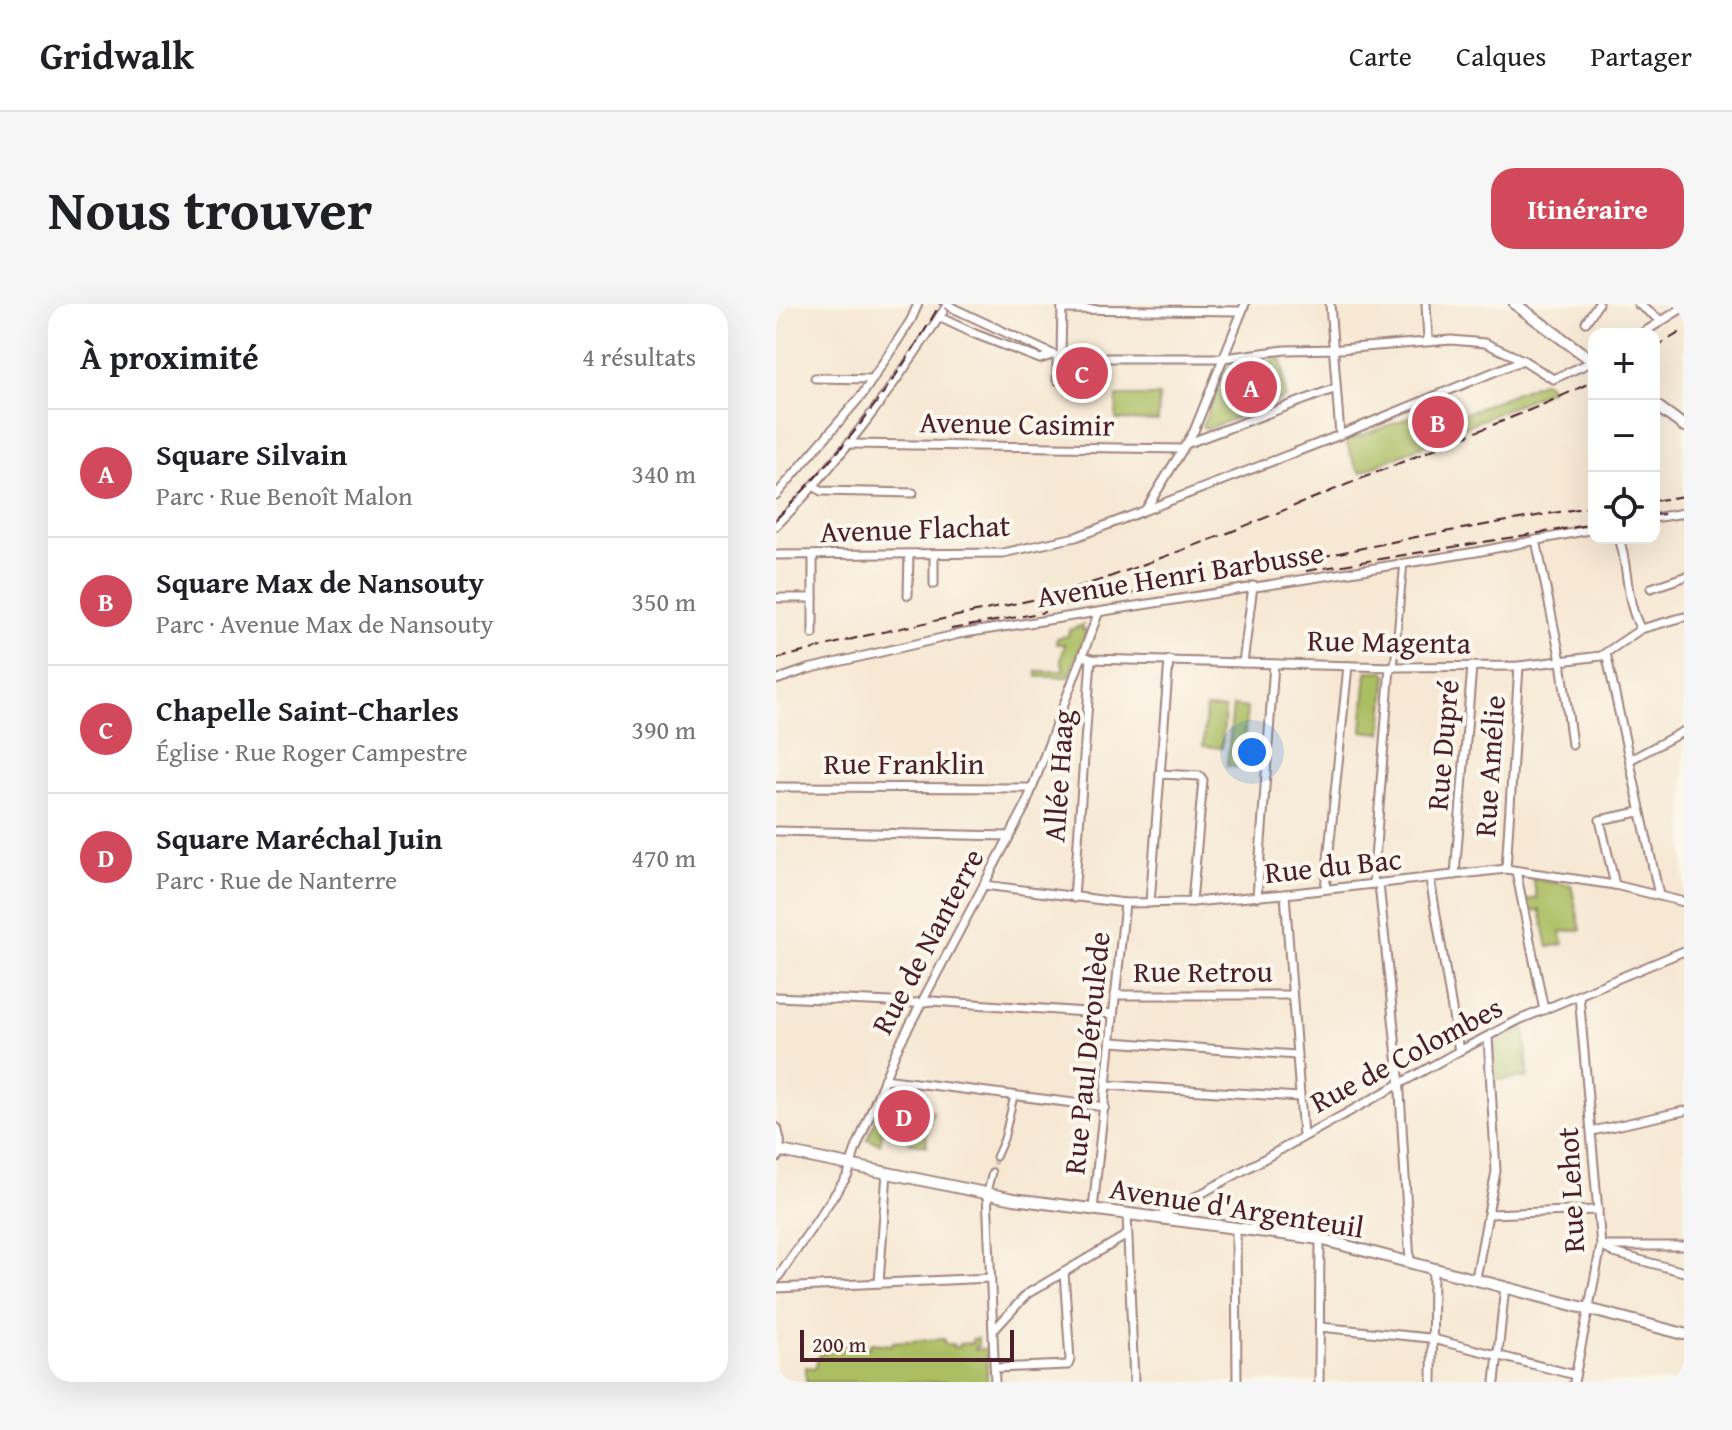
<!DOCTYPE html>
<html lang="fr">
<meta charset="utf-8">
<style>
:root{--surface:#fff;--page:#f6f6f6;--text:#202124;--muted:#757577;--line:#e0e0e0;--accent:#d1495b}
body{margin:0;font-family:"Gentium Book Plus",serif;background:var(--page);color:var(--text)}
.controls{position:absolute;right:24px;top:24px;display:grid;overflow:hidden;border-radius:16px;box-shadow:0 8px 32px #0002}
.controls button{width:72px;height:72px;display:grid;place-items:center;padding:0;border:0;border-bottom:2px solid var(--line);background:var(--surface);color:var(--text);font:40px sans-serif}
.scale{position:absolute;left:24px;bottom:20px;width:214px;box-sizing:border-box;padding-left:8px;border:4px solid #4a1f2b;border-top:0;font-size:22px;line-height:28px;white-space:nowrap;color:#4a1f2b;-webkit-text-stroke:6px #fbf7ec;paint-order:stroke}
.you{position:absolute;left:476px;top:448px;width:28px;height:28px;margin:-20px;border:6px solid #fff;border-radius:50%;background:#1a73e8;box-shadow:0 0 0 12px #1a73e833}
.badge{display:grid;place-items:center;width:52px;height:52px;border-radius:50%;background:var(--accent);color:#fff;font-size:26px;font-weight:700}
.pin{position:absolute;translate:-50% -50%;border:4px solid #fff;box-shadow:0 2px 8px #0006}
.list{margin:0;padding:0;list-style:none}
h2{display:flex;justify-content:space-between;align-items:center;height:104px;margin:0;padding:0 32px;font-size:34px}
h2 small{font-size:26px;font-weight:400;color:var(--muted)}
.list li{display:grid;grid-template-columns:52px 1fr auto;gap:24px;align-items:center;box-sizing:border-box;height:128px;padding:0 32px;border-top:2px solid var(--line)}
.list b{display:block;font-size:30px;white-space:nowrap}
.list p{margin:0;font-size:26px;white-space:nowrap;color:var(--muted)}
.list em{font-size:26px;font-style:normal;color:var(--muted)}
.icon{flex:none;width:44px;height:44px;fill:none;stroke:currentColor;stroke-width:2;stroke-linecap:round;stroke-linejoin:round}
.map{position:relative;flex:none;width:908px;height:1078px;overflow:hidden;border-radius:24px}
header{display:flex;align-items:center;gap:48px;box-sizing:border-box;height:112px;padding:0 40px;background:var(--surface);border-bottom:2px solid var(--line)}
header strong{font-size:38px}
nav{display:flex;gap:44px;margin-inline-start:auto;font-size:28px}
.intro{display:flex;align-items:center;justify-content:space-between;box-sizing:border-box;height:192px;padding:0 48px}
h1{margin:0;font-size:56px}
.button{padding:20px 36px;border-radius:24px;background:var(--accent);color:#fff;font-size:28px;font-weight:700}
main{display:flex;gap:48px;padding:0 48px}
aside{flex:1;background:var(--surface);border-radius:24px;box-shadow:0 8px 32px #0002}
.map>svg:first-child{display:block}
</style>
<header>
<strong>Gridwalk</strong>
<nav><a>Carte</a><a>Calques</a><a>Partager</a></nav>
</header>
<div class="intro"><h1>Nous trouver</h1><a class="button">Itinéraire</a></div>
<main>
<aside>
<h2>À proximité<small>4 résultats</small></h2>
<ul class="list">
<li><span class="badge">A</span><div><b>Square Silvain</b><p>Parc · Rue Benoît Malon</p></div><em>340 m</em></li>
<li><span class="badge">B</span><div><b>Square Max de Nansouty</b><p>Parc · Avenue Max de Nansouty</p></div><em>350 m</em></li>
<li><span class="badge">C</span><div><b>Chapelle Saint-Charles</b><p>Église · Rue Roger Campestre</p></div><em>390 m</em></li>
<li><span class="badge">D</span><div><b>Square Maréchal Juin</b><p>Parc · Rue de Nanterre</p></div><em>470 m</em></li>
</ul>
</aside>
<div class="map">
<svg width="908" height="1078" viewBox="0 0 908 1078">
<rect width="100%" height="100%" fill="#fbf7ec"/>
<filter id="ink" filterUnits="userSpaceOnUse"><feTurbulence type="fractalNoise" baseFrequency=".0125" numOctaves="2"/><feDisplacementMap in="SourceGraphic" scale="16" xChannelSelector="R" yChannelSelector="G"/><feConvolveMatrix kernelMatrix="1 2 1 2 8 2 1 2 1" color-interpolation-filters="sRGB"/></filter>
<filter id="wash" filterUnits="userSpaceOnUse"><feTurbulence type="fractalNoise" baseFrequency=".006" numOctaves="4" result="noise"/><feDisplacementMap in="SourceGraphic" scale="32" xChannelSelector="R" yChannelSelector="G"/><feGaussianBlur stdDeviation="1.8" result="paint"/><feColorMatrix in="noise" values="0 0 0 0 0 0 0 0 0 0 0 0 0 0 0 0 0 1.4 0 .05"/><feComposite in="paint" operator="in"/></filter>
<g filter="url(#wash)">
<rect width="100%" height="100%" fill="#f6e8d3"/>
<!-- green -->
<g fill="#abbe62" stroke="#7a6e46" stroke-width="2">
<path d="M506 55 510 94 432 125 426 122 450 63C460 56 485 54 496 59V56Z"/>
<path d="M768 77 773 81 774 86 585 168 580 163 569 135 575 132 577 135 650 107V103L676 91 685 111Z"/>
<path d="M341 92H383L382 117 340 116Z"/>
<path d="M307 321 306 326H311L293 373H261V367H288L285 356 289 340H280L281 334 292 332 293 326Z"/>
<path d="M591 367H608L611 370 606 429 586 427Z"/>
<path d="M457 402 471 404 466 464 451 462Z"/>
<path d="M430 404 449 405 446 444 427 442Z"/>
<path d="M757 575 795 581 805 626 785 628 787 640 772 643 764 606 749 609 747 597 761 594Z"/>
<path d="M749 725 752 773 720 776C716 749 712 730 749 725Z"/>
<path d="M115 781 130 784 129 803 157 807 150 830 151 842 132 838V832L107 826 104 840 91 835Z"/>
<path d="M202 1034V1042H199V1045H211V1078H30V1063L39 1064 44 1050 51 1049V1042L93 1043 95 1039 116 1041 117 1038 168 1035V1040H177V1043H183V1040L196 1039V1035Z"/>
</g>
</g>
<g filter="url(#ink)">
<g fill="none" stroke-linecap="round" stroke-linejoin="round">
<!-- pedestrian-tunnel -->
<path stroke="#d4c0b1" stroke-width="5" stroke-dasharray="5 2.5" stroke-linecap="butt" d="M216 868 220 853"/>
<defs>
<g id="pedestrian">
<path d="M618 363 628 258"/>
<path d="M220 853 228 835 238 792"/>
<path d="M211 888 216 868"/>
</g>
<g id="minor">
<path d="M554 0 564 131"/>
<path d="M650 0 652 36"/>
<path d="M862 0 886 17"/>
<path d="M179 5 285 54H448L509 46 564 45 675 36 709 39 747 56 777 75 818 57"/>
<path d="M286 5 466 7"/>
<path d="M163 13 199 30 264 55 276 51"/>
<path d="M810 18 822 0"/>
<path d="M865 30 908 3"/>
<path d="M281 53V76"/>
<path d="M285 54 286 0"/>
<path d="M39 74 97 75"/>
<path d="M75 140 406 145"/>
<path d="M410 140 560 84"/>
<path d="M38 182 45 187 137 189"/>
<path d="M0 191 86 91 135 16 142 0"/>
<path d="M370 205 418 127 469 0"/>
<path d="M878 214 908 209"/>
<path d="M0 222C69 152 118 81 172 0"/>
<path d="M843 234C853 263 849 298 865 325"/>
<path d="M760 236 785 357 796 441"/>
<path d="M0 251 227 249 300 233 564 131 747 56"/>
<path d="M37 251V330"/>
<path d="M158 280V250"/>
<path d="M875 284 908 273"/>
<path d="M132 291 133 250"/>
<path d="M0 294H37"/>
<path d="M830 349 883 591"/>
<path d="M308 352 315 355 618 363 743 362 825 352 865 325 908 313"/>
<path d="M467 359 477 282"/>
<path d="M0 376 32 365 183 330 700 248 818 225"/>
<path d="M854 456 908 427"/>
<path d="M384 470 424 472 427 476 416 598"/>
<path d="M0 483 256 484"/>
<path d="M0 527 233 532"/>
<path d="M730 565 743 362"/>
<path d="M740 567 768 706"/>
<path d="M679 571 696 362"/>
<path d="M654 575 683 747"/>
<path d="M597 580 614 363"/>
<path d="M603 580 623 772 634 958"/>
<path d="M208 581 349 599 416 598 509 590 730 565 839 581 908 598"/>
<path d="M839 581 824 516 863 508"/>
<path d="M549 585 572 362"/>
<path d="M509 590 527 832"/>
<path d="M481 593 498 360"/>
<path d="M298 594 315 355"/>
<path d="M374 599 393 356"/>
<path d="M339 691H515"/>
<path d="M0 693 139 699 156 697 337 710"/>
<path d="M336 738 520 751"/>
<path d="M108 775 329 803"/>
<path d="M331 781 523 793"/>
<path d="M816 827 908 807"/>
<path d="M211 889 219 1078"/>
<path d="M317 905 349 599"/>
<path d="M351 910 358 1078"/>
<path d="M713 910 822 906"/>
<path d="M383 913 683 747 743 716 908 647"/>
<path d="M460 923 461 1078"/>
<path d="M825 942 838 949 908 968"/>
<path d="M827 942H908"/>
<path d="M700 974 720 867 712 733"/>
<path d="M0 976 72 871 79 847 120 747 249 503 322 310"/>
<path d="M103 979 111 868"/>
<path d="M0 984 214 974"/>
<path d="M544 1023 653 1034 799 1071"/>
<path d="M218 1026 251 990 351 931"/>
<path d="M219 1064 292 1061 294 1056 288 968"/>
<path d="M543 1078 544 935"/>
<path d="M656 1078 657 964"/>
<path d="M719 1078 729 982"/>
<path d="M798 1078 825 942 803 691"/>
</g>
<g id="secondary">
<path d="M739 0 818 58"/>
<path d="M878 100 908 122"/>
<path d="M0 825 3 838 0 853"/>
<path d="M0 846 238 895 544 935 908 1030"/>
</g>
</defs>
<!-- pedestrian casing -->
<use href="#pedestrian" stroke="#a0847f" stroke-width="9"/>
<!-- minor casing -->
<use href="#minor" stroke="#a0847f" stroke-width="11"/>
<!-- secondary casing -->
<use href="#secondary" stroke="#a0847f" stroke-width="14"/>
<!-- pedestrian -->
<use href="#pedestrian" stroke="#fff" stroke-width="5"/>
<!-- minor -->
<use href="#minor" stroke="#fff" stroke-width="7"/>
<!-- secondary -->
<use href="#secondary" stroke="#fff" stroke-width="10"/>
<!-- rail -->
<g stroke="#4a1f2b" stroke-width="2" stroke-dasharray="12 6" stroke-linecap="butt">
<path d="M878 44 908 26"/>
<path d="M878 197 908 192"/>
<path d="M878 211 888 210"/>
<path d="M0 215C64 151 120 79 164 0"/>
<path d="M530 267 818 220"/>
<path d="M260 305 414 280 640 233 818 202"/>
<path d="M175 325 269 308"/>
<path d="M0 355 88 332 256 296 328 275 447 231 766 101 818 77"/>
</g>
<defs>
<path id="minor-bridge" d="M171 0 179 5"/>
</defs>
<!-- minor-bridge casing -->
<use href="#minor-bridge" stroke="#a0847f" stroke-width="11" stroke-linecap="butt"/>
<!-- minor-bridge -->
<use href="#minor-bridge" stroke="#fff" stroke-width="7"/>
</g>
</g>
<g text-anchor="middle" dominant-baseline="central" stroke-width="8" stroke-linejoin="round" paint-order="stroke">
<!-- street labels -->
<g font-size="30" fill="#4a1f2b" stroke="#fbf7ec">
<text transform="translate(241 119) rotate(1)">Avenue Casimir</text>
<text transform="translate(139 224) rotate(-2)">Avenue Flachat</text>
<text transform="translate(404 270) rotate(-9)">Avenue Henri Barbusse</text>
<text transform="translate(613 337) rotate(1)">Rue Magenta</text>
<text transform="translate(666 441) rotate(-85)">Rue Dupré</text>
<text x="128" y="459">Rue Franklin</text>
<text transform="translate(713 462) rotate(-86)">Rue Amélie</text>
<text transform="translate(282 472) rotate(-86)">Allée Haag</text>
<text transform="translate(557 561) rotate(-6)">Rue du Bac</text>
<text transform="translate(151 637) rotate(-62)">Rue de Nanterre</text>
<text x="427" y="667">Rue Retrou</text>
<text transform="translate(310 749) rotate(-84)">Rue Paul Déroulède</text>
<text transform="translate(630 750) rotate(-28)">Rue de Colombes</text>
<text transform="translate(794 886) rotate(-93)">Rue Lehot</text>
<text transform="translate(461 903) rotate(9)">Avenue d'Argenteuil</text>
</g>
</g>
</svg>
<div class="controls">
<button>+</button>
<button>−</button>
<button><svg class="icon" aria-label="locate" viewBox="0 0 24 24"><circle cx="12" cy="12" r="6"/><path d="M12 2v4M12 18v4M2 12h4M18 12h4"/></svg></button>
</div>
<div class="scale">200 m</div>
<div class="you"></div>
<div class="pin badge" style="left:475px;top:83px">A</div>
<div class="pin badge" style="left:662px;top:118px">B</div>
<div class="pin badge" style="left:306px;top:69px">C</div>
<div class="pin badge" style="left:128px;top:812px">D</div>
</div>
</main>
